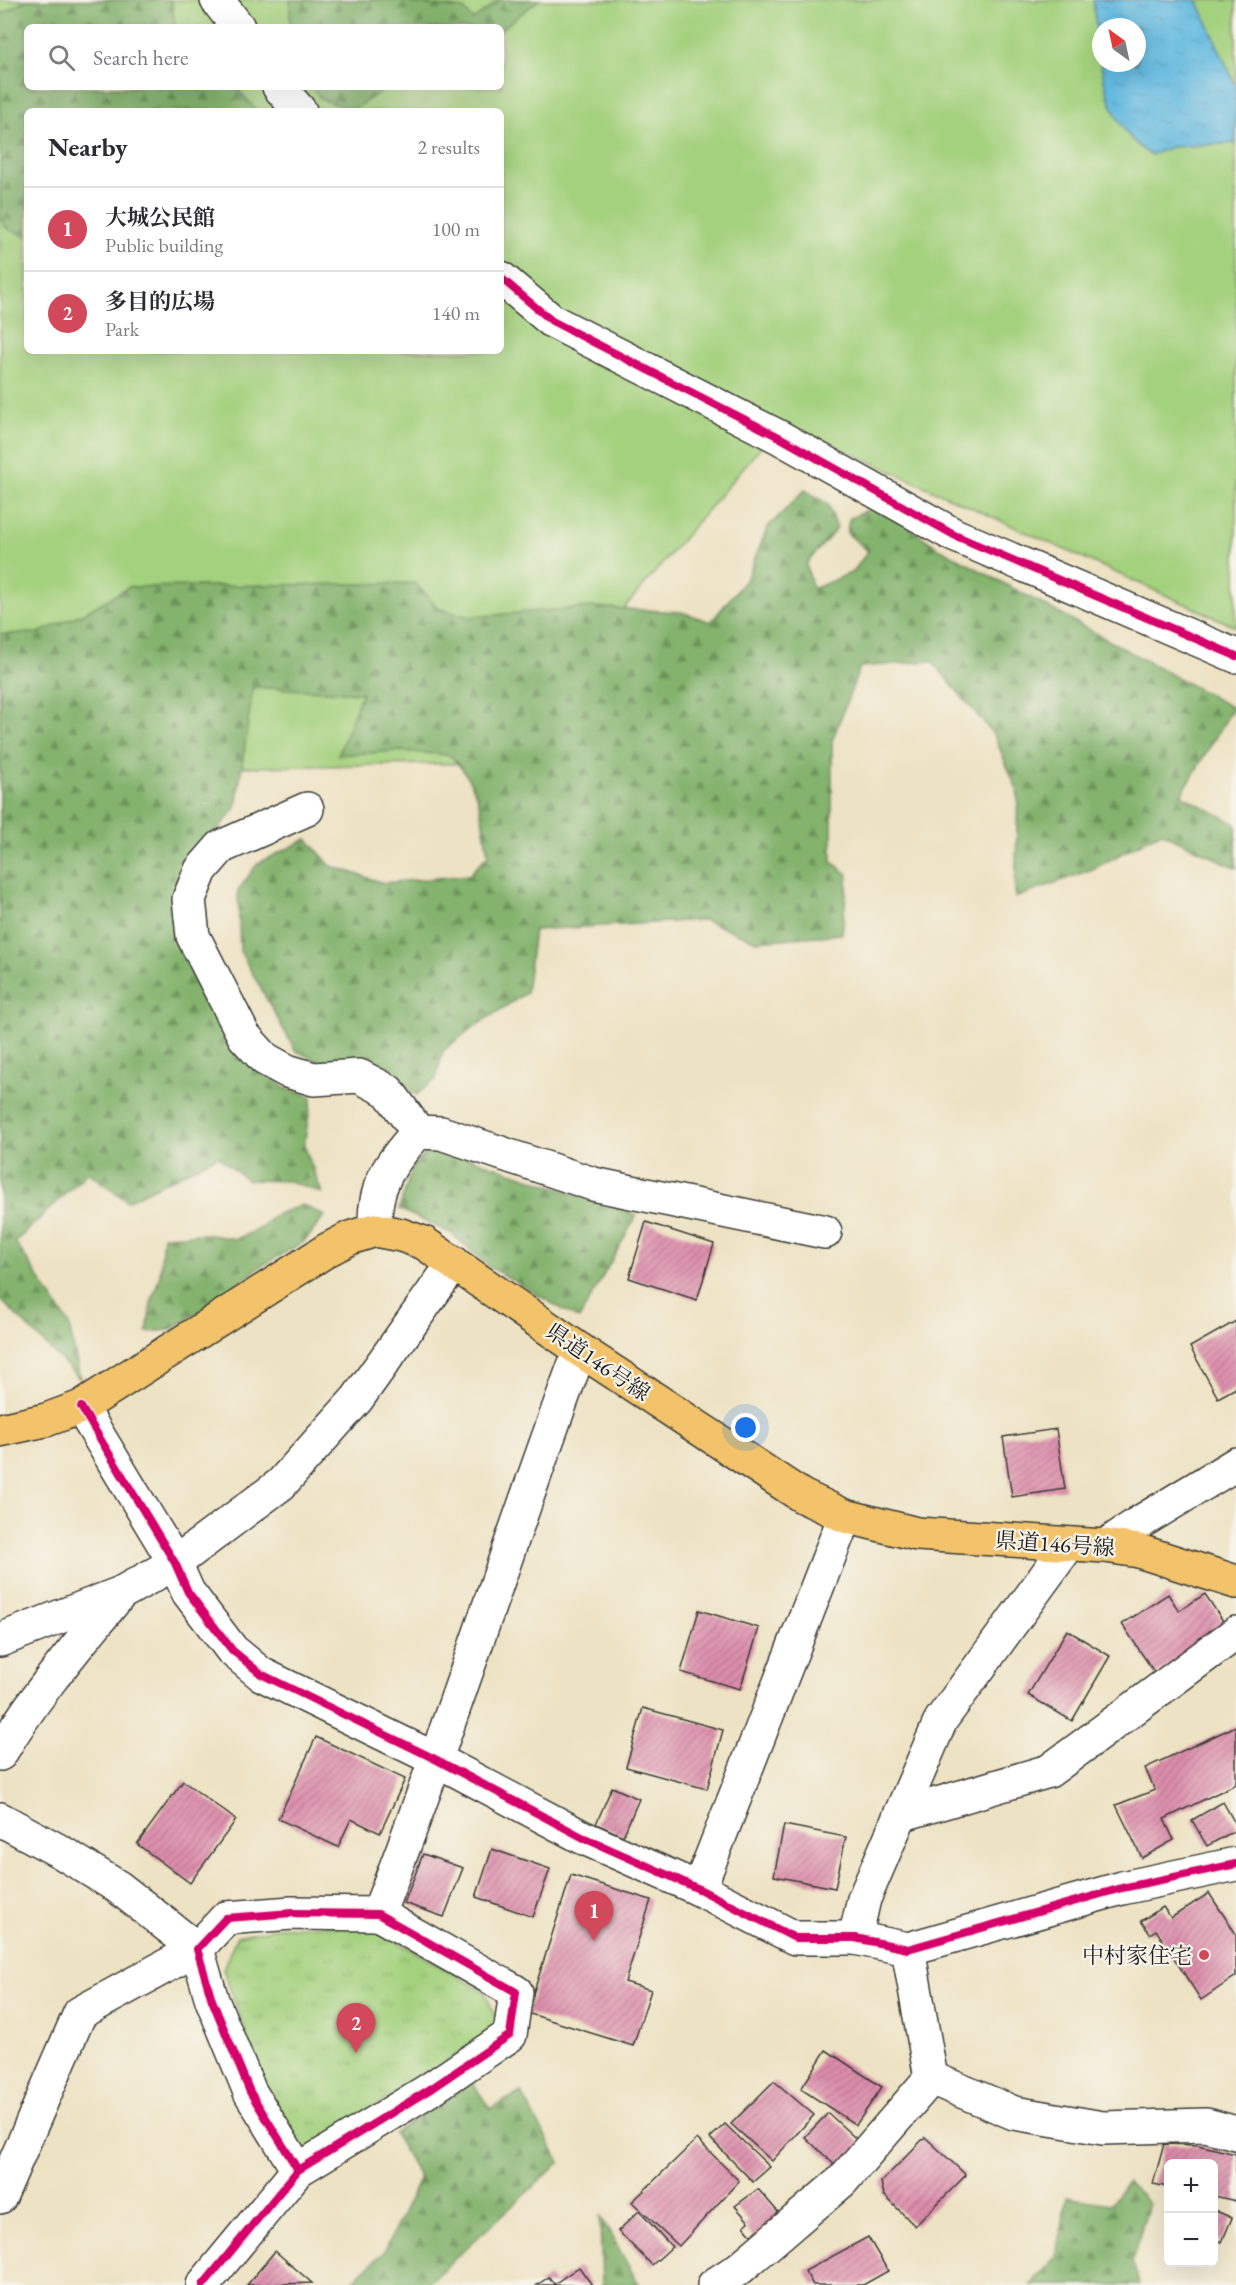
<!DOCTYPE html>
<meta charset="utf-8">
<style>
:root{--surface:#fff;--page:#f2f2f3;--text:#2b2b33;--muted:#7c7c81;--line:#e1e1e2;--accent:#d1495b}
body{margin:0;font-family:"EB Garamond","Noto Serif JP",serif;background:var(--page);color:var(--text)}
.controls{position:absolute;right:18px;bottom:18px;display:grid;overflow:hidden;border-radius:9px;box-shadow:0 6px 24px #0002}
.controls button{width:54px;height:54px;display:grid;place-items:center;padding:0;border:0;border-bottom:2px solid var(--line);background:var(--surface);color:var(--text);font:30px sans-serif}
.compass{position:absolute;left:1092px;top:18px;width:54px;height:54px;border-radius:50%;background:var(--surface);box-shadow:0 6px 24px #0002;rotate:327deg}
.you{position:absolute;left:746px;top:1428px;width:21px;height:21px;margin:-15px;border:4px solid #fff;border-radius:50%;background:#1a73e8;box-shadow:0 0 0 9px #1a73e833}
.badge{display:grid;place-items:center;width:39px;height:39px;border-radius:50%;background:var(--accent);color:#fff;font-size:20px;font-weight:700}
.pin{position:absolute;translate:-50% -50px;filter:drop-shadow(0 2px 3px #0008)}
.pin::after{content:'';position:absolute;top:32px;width:21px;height:18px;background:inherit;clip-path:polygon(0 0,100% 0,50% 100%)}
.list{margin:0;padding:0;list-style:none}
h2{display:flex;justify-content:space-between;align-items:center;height:78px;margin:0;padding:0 24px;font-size:26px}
h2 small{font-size:20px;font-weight:400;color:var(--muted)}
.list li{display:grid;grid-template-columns:39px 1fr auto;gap:18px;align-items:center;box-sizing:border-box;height:84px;padding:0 24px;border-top:2px solid var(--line)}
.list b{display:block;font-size:22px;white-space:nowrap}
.list p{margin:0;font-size:20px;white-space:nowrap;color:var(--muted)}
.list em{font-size:20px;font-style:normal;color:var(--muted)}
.icon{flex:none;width:33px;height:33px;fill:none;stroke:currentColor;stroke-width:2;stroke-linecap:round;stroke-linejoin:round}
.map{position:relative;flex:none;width:1236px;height:2285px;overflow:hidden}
.search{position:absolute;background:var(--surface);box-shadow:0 6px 24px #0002;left:24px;top:24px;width:480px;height:66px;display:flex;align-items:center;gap:15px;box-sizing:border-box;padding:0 21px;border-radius:9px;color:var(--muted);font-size:22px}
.panel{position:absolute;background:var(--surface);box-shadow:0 6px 24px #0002;left:24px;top:108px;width:480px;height:246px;border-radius:9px}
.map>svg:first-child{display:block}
</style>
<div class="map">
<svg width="1236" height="2285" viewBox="0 0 1236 2285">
<defs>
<pattern id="forest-firs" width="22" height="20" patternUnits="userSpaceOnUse" patternTransform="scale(1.5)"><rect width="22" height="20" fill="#83b36d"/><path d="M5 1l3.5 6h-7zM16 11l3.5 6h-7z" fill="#6a9159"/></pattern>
<pattern id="park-tufts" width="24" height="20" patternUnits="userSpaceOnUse" patternTransform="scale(1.5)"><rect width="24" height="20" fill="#a4d17e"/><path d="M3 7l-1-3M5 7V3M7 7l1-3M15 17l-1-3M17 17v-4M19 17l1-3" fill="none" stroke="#8db36c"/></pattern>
<pattern id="water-ripples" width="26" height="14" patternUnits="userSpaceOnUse" patternTransform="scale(1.5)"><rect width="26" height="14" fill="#63bae0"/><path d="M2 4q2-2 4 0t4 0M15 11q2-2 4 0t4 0" fill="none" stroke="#559fc0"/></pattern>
<pattern id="building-hatch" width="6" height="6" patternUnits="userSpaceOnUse" patternTransform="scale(1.5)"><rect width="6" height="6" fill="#dd8eac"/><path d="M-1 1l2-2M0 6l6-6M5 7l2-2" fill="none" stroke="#b2738b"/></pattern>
</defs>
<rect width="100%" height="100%" fill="#f7f3e8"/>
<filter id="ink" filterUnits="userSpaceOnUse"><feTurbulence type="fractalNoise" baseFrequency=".0167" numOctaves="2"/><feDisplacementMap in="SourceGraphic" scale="12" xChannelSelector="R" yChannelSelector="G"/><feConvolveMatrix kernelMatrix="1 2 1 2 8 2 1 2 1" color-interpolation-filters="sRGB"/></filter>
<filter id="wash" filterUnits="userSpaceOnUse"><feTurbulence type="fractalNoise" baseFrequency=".008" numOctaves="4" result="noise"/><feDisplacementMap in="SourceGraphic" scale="24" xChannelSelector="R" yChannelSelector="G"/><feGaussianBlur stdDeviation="1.35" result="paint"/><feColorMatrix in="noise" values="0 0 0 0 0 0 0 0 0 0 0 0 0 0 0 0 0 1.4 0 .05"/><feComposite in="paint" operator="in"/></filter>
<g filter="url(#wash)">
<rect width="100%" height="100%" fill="#ede2c3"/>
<!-- grass -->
<path fill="#a4d17e" stroke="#60764d" stroke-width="1.5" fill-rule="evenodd" d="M0 0H1236V627L782 422 493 763 0 771ZM27 27H501V87H27ZM1101 27H1137V63H1101ZM27 111H501V351H27Z"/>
<!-- forest -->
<g fill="url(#forest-firs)" stroke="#506844" stroke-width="1.5">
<path d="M26 0H171L175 27H27V87H197L199 90 209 87H236L257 111H27V236L7 229 0 217V15Z"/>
<path d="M290 0H406L411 3 464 9 473 20 500 0H539L501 29 290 27Z"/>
<path d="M312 87H387L353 110 321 99Z"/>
<path d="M805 490 828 504 837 528 806 564 813 589 853 572 868 551 847 533 849 519 877 505 937 547 1233 708 1181 795 1236 824V868L1161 832 1095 868 1015 898 1018 792 994 735 932 661 860 667 832 741V862L848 874 842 934 757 941 704 920 534 930 526 993 472 1028 443 1051 436 1079 416 1095 384 1068 329 1067 295 1050 240 951 238 891 258 863 307 839 331 866 384 883 469 875 488 855C481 812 482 788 450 755L396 751 338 755 362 693 253 687 236 808 194 857 174 912 235 1048 284 1088 312 1096 304 1145 322 1193 290 1181 247 1180 218 1156 127 1201 88 1172 15 1242 69 1324 80 1379 0 1299V634L38 633 84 613 129 587 415 583 439 609 470 617 591 607 681 612 711 622 747 578 768 527Z"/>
<path d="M434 1146 637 1215 579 1319 488 1266 452 1234 399 1209 413 1166Z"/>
<path d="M302 1205 325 1216 304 1242 261 1266 222 1297 171 1330 147 1332 151 1303 160 1275 163 1236 204 1234 236 1239 259 1229 275 1215Z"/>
<path d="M472 2082 490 2109 521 2092 560 2162 426 2285H348L384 2252 420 2178 394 2133Z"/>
<path d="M1128 2182 1149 2204 1132 2261 1140 2285H1031L1056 2257 1067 2197 1110 2204Z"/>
<path d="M600 2215 637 2281 640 2285H602Z"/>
</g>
<!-- park -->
<path fill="url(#park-tufts)" stroke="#60764d" stroke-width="1.5" d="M366 1924 485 1992 500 2028 303 2152 262 2078 223 1969 237 1936 280 1927Z"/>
<!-- water -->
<path fill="url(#water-ripples)" stroke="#406b7e" stroke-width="1.5" fill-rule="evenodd" d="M1093 0H1197L1236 86V143L1171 147 1151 155C1101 126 1099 51 1093 0ZM1101 27H1137V63H1101Z"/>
<g id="blocks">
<!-- building -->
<g fill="url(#building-hatch)">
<path d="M646 1222 714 1244 697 1300 629 1278Z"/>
<path d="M1236 1321V1388L1218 1398 1190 1347Z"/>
<path d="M1056 1429 1065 1489 1012 1497 1003 1437Z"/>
<path d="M1168 1594 1179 1611 1205 1594 1227 1627 1156 1675 1122 1624Z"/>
<path d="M699 1610 759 1628 740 1689 681 1672Z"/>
<path d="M1067 1630 1110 1656 1072 1721 1028 1695Z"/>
<path d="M643 1708 723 1730 707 1789 626 1767Z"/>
<path d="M1236 1726V1784L1164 1819 1174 1840 1142 1858 1116 1805 1155 1790 1145 1768Z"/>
<path d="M316 1737 405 1779 380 1833 351 1819 338 1847 278 1819Z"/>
<path d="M183 1781 236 1820 190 1883 137 1844Z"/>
<path d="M612 1787 639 1799 623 1836 596 1824Z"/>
<path d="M1223 1802 1236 1825V1830L1207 1846 1192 1820Z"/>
<path d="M784 1825 846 1837 835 1888 774 1876Z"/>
<path d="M492 1849 550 1869 533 1917 476 1897Z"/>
<path d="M423 1854 463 1868 444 1917 404 1903Z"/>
<path d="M571 1875 651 1900 625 1982 651 1990 633 2046 527 2013Z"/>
<path d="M1209 1893 1236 1934V1976L1201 2000 1156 1930 1150 1934 1141 1921 1163 1907 1171 1918Z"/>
<path d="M826 2050 882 2087 856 2125 801 2089Z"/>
<path d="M774 2081 814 2115 772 2161 731 2124Z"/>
<path d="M828 2113 865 2147 842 2172 805 2137Z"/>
<path d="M725 2124 770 2167 753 2182 710 2138Z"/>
<path d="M925 2137 966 2175 915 2226 884 2195 881 2182Z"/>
<path d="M697 2139 739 2181 679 2246 632 2202Z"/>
<path d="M1164 2144 1198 2145 1236 2154V2201L1214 2196V2164H1168V2187L1153 2184Z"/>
<path d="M758 2189 785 2220 758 2243 744 2226 749 2222 735 2206Z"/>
<path d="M1214 2210 1232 2218 1222 2242 1214 2238Z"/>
<path d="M639 2211 672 2247 652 2265 618 2231Z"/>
<path d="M868 2237 888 2271 863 2285H813L805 2271Z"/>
<path d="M275 2251 312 2283 247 2285Z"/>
<path d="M579 2267 592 2285H537L549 2277 554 2284Z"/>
</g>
</g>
</g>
<g filter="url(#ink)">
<use href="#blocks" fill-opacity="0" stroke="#3b3a35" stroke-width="1.5"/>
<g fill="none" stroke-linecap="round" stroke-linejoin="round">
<defs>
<g id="minor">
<path d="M217 0 238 27"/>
<path d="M279 87 300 111"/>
<path d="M501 278 552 321 779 437 954 535 1236 656"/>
<path d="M307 809 221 847 201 870 189 899 193 936 244 1036 265 1059 287 1071 314 1079 359 1076 388 1091 418 1132"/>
<path d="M375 1230C373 1186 389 1164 418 1132L441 1133 593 1184 825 1232"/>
<path d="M81 1407 175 1563 188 1592 232 1650 261 1674 435 1759 582 1837 699 1889 795 1938H855L908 1949 1122 1888 1236 1864"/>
<path d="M1105 1546 1137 1524 1236 1464"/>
<path d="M0 1640 121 1593 175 1563 281 1484 357 1399 454 1263"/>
<path d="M0 1754C33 1697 78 1645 120 1594"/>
<path d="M900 1815 1049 1771 1236 1633"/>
<path d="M0 1819 61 1852 118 1887 197 1949 80 2013 0 2197"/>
<path d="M699 1889 845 1516"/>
<path d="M378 1914C451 1728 510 1537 580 1350"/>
<path d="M855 1938 864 1899 941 1720 1069 1544"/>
<path d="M931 2078 1014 2113 1103 2128 1206 2125 1236 2133"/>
<path d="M203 2285 298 2170 250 2092 212 2000 197 1949 226 1918 292 1913 378 1914 516 1992 510 2035 432 2088 298 2170"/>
<path d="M714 2285 740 2268 842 2181 931 2078 908 1949"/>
</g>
<path id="major" d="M0 1430 46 1420 81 1407 327 1250 350 1238 375 1230 401 1235 424 1243 580 1350 802 1496 845 1516 917 1534 1105 1546 1139 1551 1236 1582"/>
</defs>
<!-- minor casing -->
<use href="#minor" stroke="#3b3a35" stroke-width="36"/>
<!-- major casing -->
<use href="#major" stroke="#3b3a35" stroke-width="36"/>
<!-- minor -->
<use href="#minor" stroke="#fff" stroke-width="33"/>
<!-- major -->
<use href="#major" stroke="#f2c36a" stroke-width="33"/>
<defs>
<g id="cycleway">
<path d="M501 278 552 321 779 437 954 535 1236 656"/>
<path d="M81 1407 175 1563 188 1592 232 1650 261 1674 435 1759 582 1837 699 1889 795 1938H855L908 1949 1122 1888 1236 1864"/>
<path d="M203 2285 298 2170 250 2092 212 2000 197 1949 226 1918 292 1913 378 1914 516 1992 510 2035 432 2088 298 2170"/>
</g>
</defs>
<!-- cycleway casing -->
<use href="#cycleway" stroke="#f7f3e8" stroke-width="11"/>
<!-- cycleway -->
<use href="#cycleway" stroke="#d6006c" stroke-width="8"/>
</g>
</g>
<!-- markers -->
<circle fill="#d1495b" stroke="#f7f3e8" stroke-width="2" cx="1204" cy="1955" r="6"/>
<g text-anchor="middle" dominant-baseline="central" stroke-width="4.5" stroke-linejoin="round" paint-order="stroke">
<!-- street labels -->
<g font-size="22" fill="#1c1c1c" stroke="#f7f3e8">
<text transform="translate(598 1362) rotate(34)">県道146号線</text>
<text transform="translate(1055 1544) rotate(4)">県道146号線</text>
</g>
<!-- poi labels -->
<g font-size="22" fill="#1c1c1c" stroke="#f7f3e8" text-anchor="end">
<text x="1192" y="1955">中村家住宅</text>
</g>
</g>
</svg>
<div class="controls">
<button>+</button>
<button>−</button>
</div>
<svg class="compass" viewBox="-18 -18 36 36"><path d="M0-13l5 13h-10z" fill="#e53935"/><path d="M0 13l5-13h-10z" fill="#7c7c81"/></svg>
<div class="you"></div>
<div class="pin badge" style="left:594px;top:1941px">1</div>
<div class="pin badge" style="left:356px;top:2053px">2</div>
<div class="search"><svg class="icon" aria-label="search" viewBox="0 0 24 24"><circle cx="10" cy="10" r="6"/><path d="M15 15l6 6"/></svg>Search here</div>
<section class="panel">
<h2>Nearby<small>2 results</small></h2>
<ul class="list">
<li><span class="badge">1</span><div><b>大城公民館</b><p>Public building</p></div><em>100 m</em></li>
<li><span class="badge">2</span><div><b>多目的広場</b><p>Park</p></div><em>140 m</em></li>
</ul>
</section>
</div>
